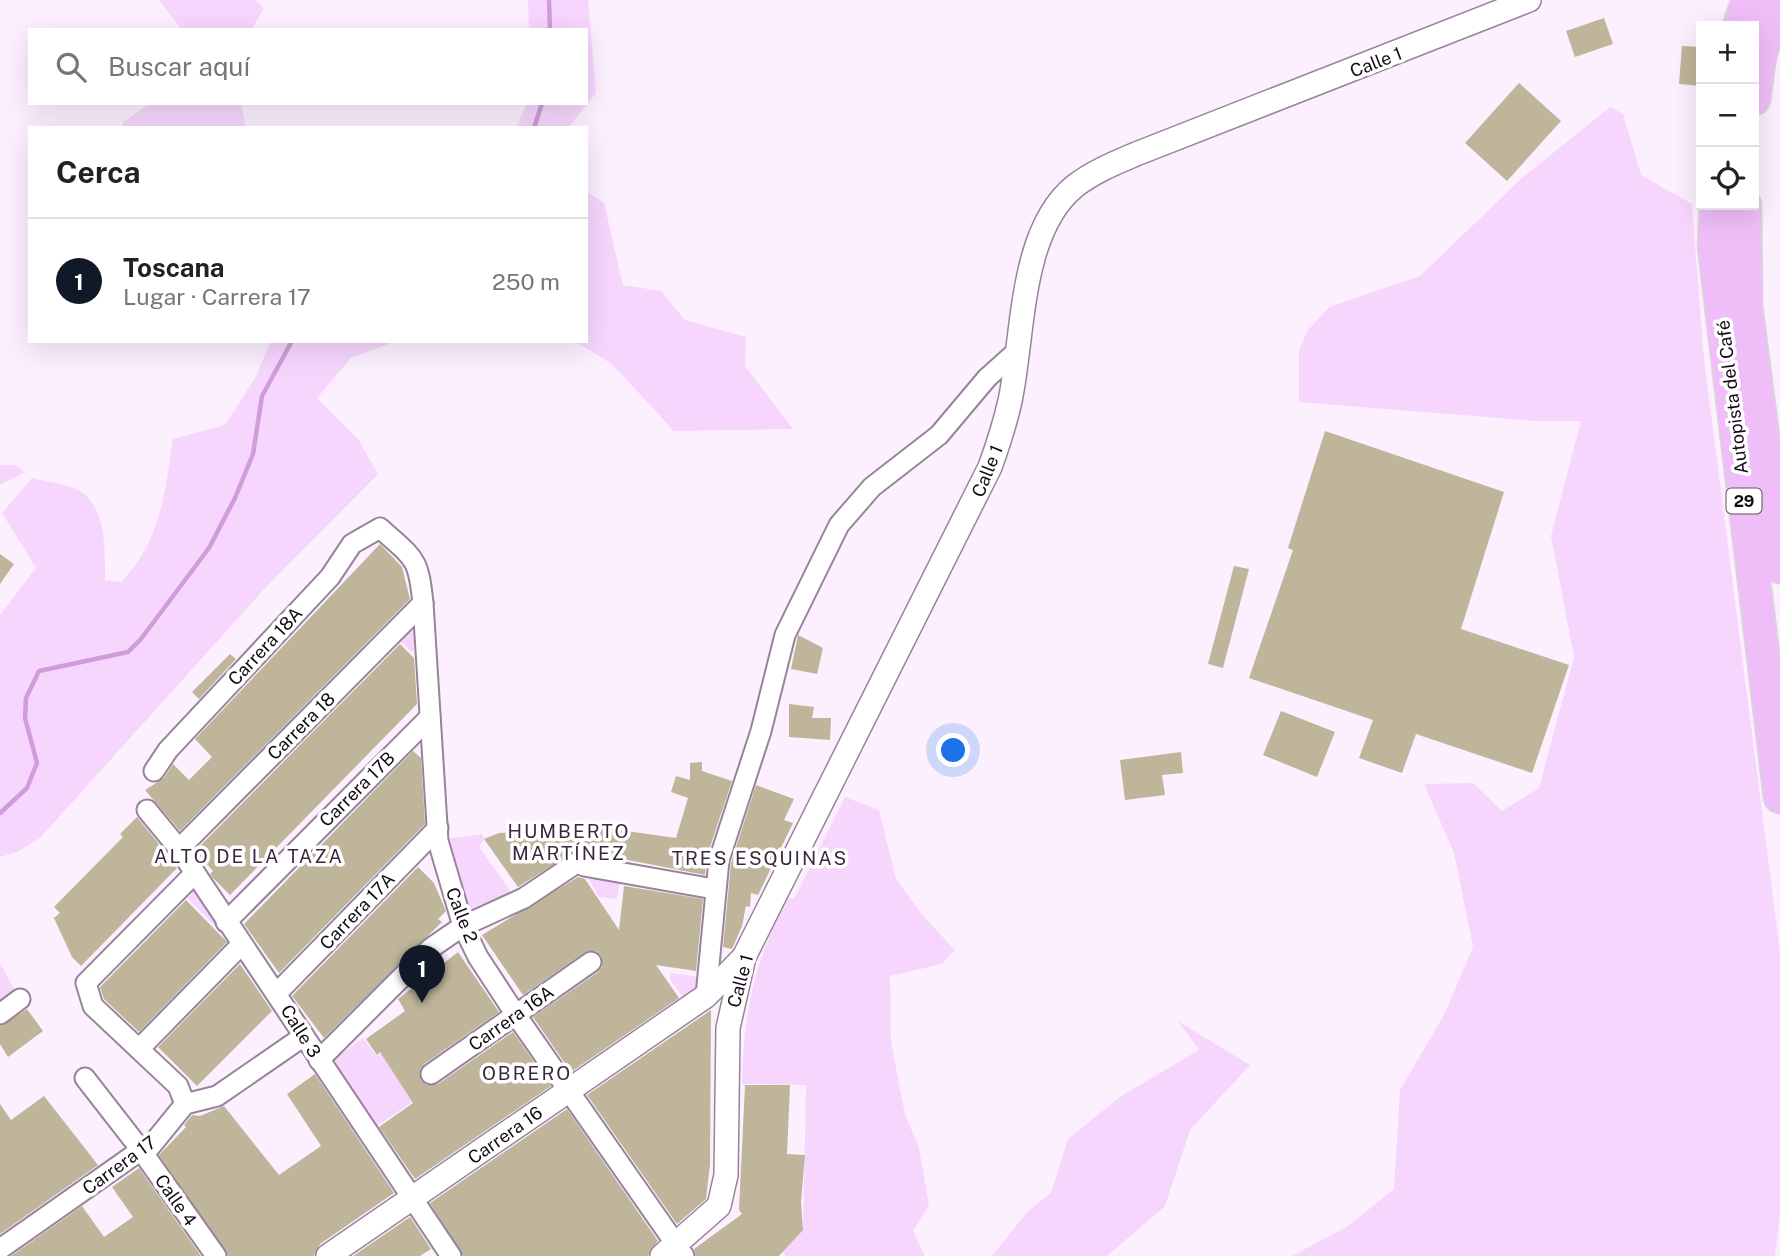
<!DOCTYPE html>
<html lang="es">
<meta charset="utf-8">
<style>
:root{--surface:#fff;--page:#f6f6f6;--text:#222;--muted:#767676;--line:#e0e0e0;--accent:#111827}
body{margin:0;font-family:"Public Sans",sans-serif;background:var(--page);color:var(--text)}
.controls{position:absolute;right:21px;top:21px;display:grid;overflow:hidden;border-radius:0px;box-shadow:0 7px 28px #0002}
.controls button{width:63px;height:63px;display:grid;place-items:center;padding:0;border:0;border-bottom:2px solid var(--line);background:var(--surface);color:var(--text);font:35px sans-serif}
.you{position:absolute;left:954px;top:751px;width:24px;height:24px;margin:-18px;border:5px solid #fff;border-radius:50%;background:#1a73e8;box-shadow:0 0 0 10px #1a73e833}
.badge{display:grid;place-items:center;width:46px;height:46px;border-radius:50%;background:var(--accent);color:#fff;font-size:23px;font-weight:700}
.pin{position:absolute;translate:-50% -58px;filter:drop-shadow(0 2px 4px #0008)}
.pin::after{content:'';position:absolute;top:37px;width:24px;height:21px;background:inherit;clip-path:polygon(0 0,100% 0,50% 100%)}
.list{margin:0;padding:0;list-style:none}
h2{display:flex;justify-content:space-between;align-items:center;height:91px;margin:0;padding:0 28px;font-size:30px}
h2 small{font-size:23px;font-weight:400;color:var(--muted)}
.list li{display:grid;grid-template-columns:46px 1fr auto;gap:21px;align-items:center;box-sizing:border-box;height:126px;padding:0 28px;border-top:2px solid var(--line)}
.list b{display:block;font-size:26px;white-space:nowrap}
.list p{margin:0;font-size:23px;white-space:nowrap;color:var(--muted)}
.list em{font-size:23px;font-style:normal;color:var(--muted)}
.icon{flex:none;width:38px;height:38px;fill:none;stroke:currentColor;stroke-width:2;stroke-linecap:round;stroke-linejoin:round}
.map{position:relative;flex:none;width:1780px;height:1256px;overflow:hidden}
.search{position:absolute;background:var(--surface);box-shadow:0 7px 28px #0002;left:28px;top:28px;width:560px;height:77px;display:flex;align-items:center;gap:18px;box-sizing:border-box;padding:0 24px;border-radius:0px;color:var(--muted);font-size:26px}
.panel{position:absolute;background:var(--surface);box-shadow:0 7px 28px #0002;left:28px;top:126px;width:560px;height:217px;border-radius:0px}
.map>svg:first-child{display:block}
</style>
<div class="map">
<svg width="1780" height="1256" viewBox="0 0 1780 1256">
<rect width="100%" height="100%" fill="#fcf0ff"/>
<!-- green -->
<g fill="#f7d6fd">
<path d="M159 0H255L264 8 251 30H182Z"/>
<path d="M528 0H588L596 93 568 128H516L527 103H586V30H529Z"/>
<path d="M150 103H241L246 128H123L122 123Z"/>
<path d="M1610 107 1623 114 1641 175 1692 204 1704 359 1780 952V1215L1775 1256H1292L1348 1226 1394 1189 1400 1090 1445 1013 1473 947 1454 853 1424 784 1473 783 1502 811 1539 788 1574 657 1551 536 1581 421H1534L1299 402V349L1308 330 1329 307 1420 276 1522 178Z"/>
<path d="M586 191 604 203 623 285 661 291 685 320 746 337 745 366 793 429 674 431 612 364 574 341H586Z"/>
<path d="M271 341H396L351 358 317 398 358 439 378 474 267 586 40 838 17 852 0 857V615L36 568 2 513 32 478C46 482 63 483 76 489 107 503 105 551 105 580L121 582C162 539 164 494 173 439L225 425 255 378Z"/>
<path d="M0 465H15L25 472 0 485Z"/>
<path d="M408 630 415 631 416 649 411 652 399 640Z"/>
<path d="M845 797 879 810 896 879 924 917 955 950 942 964 890 976 891 1042 905 1114 919 1148 929 1205 913 1231 925 1256H785L783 1252 803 1230 806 1085 742 1084C743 1017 754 957 789 898L794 899Z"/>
<path d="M482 834 484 839 479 847 511 892 481 911 470 913 445 839Z"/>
<path d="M591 874 620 881 617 899 599 897 589 879Z"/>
<path d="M191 890 197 891 227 934 225 936 188 899Z"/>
<path d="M0 963 17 995 0 1008Z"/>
<path d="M671 973 699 977 700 991 683 998 670 979Z"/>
<path d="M1178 1021 1250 1065 1190 1130 1165 1206 1107 1256H992L1028 1211 1051 1193 1068 1139 1121 1096 1199 1050Z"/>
<path d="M363 1038 377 1056 402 1039 453 1113 418 1098 377 1126 330 1062Z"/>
</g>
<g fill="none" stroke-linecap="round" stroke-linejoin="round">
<!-- stream -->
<g stroke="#d09cda" stroke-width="4.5">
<path d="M549 0 550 30"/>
<path d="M534 128 542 103"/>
<path d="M0 813 27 788 37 763 25 718 26 698 39 671 128 652 141 639 209 548 235 498 253 454 262 396 292 341"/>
</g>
</g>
<!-- building -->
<g fill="#bfb59a">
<path d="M1604 18 1613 44 1575 57 1566 31Z"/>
<path d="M1682 46 1701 47V86L1679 84Z"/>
<path d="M1519 83 1561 121 1507 181 1465 143Z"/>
<path d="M1325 431 1504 492 1461 629 1569 665 1532 773 1416 734 1402 773 1359 758 1373 720 1249 678 1293 550 1288 548Z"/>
<path d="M380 544 402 567 410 599 180 831 145 790 164 778 173 764 189 780 212 757 195 739Z"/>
<path d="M0 554 14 564 0 584Z"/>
<path d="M1234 566 1249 569 1223 668 1208 664Z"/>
<path d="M798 635 823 648 817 674 791 669Z"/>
<path d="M400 644 414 658 417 704 230 895 213 878 210 874 213 871 195 851Z"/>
<path d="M230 654 236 659 199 699 192 692Z"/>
<path d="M789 704 814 707 812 718H831L830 740 789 737Z"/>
<path d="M1281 711 1335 732 1317 777 1263 755Z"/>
<path d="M413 751 421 758 425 824 279 973 244 924Z"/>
<path d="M1181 752 1183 773 1162 775 1165 795 1125 800 1120 760Z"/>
<path d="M702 762V771L732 781 707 856 705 875 577 850 518 887 484 839 499 833 566 830 591 826 676 838 688 798 671 792 676 776 690 780V763Z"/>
<path d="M756 785 794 799 784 820 793 823 758 895 751 893 750 907 746 906 742 926 732 949 723 947 731 863Z"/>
<path d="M137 817 159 844 157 847 177 868 81 966 72 957 54 918 60 913 54 907 123 837 120 834Z"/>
<path d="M418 867 434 883 446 911 438 919 442 922 324 1038 292 996Z"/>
<path d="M578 877 585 879 619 930 624 886 703 899 696 971 656 965 679 998 571 1072 533 1017 598 972 602 967 601 956 596 951 585 952 523 995 482 935Z"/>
<path d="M186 900 227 942 139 1032 104 999 100 987Z"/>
<path d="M458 952 499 1012 424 1064 420 1069 421 1080 426 1085 438 1084 513 1032 551 1086 415 1179 379 1127 413 1103 380 1052 377 1055 366 1039 405 1011 398 999Z"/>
<path d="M240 964 272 1011 197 1086 158 1047Z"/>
<path d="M27 1009 43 1031 8 1057 0 1044V1026Z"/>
<path d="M711 1010 710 1164 706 1199 677 1224 587 1095Z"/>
<path d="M315 1074 394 1193 320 1244 314 1256H228L159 1155 186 1127 184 1125 192 1115 200 1116 224 1106 279 1175 321 1146 287 1094Z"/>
<path d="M745 1085H790L787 1154 805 1155 801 1202 803 1230 779 1256H696L694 1249 742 1214 739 1210Z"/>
<path d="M44 1096 98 1165 0 1234V1104L11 1120Z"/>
<path d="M567 1109 658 1241 648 1256H463L430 1203Z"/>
<path d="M139 1168 201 1256H11L82 1206 104 1237 133 1217 112 1187Z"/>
<path d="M410 1217 431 1249 420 1256H353Z"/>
</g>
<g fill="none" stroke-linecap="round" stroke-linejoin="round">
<defs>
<g id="minor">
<path d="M154 771 168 750 330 577 352 544 380 528C415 560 418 556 423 603L438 841 463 926 478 957 516 1015 684 1256"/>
<path d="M147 810 179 849 451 1256"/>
<path d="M179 849 423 603"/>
<path d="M226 922 430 717"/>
<path d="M277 993 438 828"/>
<path d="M706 996 719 860 761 731 785 635 839 525 872 487 939 435 987 378 1016 352"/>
<path d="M0 1014 20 999"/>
<path d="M139 1049 241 945"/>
<path d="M319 1060 431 948 463 926 524 898 578 862 584 866 714 889"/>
<path d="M431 1074 591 962"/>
<path d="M85 1078 141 1150 216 1256"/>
<path d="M185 1104 178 1086 93 1006 86 983 195 873"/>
<path d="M0 1249 141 1150 150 1147 185 1104 217 1096 304 1036"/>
</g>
<g id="tertiary">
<path d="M328 1256 706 996 744 957"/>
<path d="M662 1256 719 1206 726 1175 728 1028 744 957 990 467C998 445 1005 423 1010 401 1024 336 1019 231 1075 186 1093 172 1115 163 1136 154L1529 0"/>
</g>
<g id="trunk">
<path d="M1739 26 1748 0"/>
<path d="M1754 99 1760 55 1778 0"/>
<path d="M1716 205 1714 246 1780 797"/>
<path d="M1745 205 1746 307 1780 567"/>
</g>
</defs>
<!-- minor casing -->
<use href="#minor" stroke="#97849a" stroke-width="23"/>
<!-- tertiary casing -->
<use href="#tertiary" stroke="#97849a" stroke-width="26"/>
<!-- trunk casing -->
<use href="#trunk" stroke="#d9d8d9" stroke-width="35"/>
<!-- minor -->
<use href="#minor" stroke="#fff" stroke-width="19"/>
<!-- tertiary -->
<use href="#tertiary" stroke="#fff" stroke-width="23"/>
<!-- trunk -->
<use href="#trunk" stroke="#efbef8" stroke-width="32"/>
</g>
<g text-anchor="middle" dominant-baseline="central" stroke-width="7" stroke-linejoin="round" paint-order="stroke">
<!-- shield labels -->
<rect fill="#fff" stroke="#59545a" stroke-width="2" x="1726.5" y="488.5" width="35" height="25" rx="5"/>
<g font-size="16" font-weight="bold" fill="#120b13">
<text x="1744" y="501">29</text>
</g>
<!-- street labels -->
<g font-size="18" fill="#120b13" stroke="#fff">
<text transform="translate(1376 62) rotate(-21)">Calle 1</text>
<text transform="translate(1732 397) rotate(-97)">Autopista del Café</text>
<text transform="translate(987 471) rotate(-68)">Calle 1</text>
<text transform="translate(265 646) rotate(-47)">Carrera 18A</text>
<text transform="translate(301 726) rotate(-45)">Carrera 18</text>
<text transform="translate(357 789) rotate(-45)">Carrera 17B</text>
<text transform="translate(357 911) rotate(-46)">Carrera 17A</text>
<text transform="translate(462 915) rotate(69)">Calle 2</text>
<text transform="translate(740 981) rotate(-75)">Calle 1</text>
<text transform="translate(511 1018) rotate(-35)">Carrera 16A</text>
<text transform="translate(301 1031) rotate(58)">Calle 3</text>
<text transform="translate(505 1135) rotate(-35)">Carrera 16</text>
<text transform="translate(119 1165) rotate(-36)">Carrera 17</text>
<text transform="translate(176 1200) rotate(55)">Calle 4</text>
</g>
<!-- neighbourhood labels -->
<g font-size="19" letter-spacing="2" fill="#39293c" stroke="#fff">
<text x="569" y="831">HUMBERTO<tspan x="569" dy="22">MARTÍNEZ</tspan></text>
<text x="249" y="856">ALTO DE LA TAZA</text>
<text x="760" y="858">TRES ESQUINAS</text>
<text x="527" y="1073">OBRERO</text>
</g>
</g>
</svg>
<div class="controls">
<button>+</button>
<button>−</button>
<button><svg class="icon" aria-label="locate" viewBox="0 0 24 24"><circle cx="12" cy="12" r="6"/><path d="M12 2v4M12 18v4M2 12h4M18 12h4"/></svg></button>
</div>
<div class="you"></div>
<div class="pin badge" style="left:422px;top:1003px">1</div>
<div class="search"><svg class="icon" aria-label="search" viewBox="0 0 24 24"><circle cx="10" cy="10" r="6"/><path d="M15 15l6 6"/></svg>Buscar aquí</div>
<section class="panel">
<h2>Cerca<small></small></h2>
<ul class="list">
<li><span class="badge">1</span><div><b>Toscana</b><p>Lugar · Carrera 17</p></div><em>250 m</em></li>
</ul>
</section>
</div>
